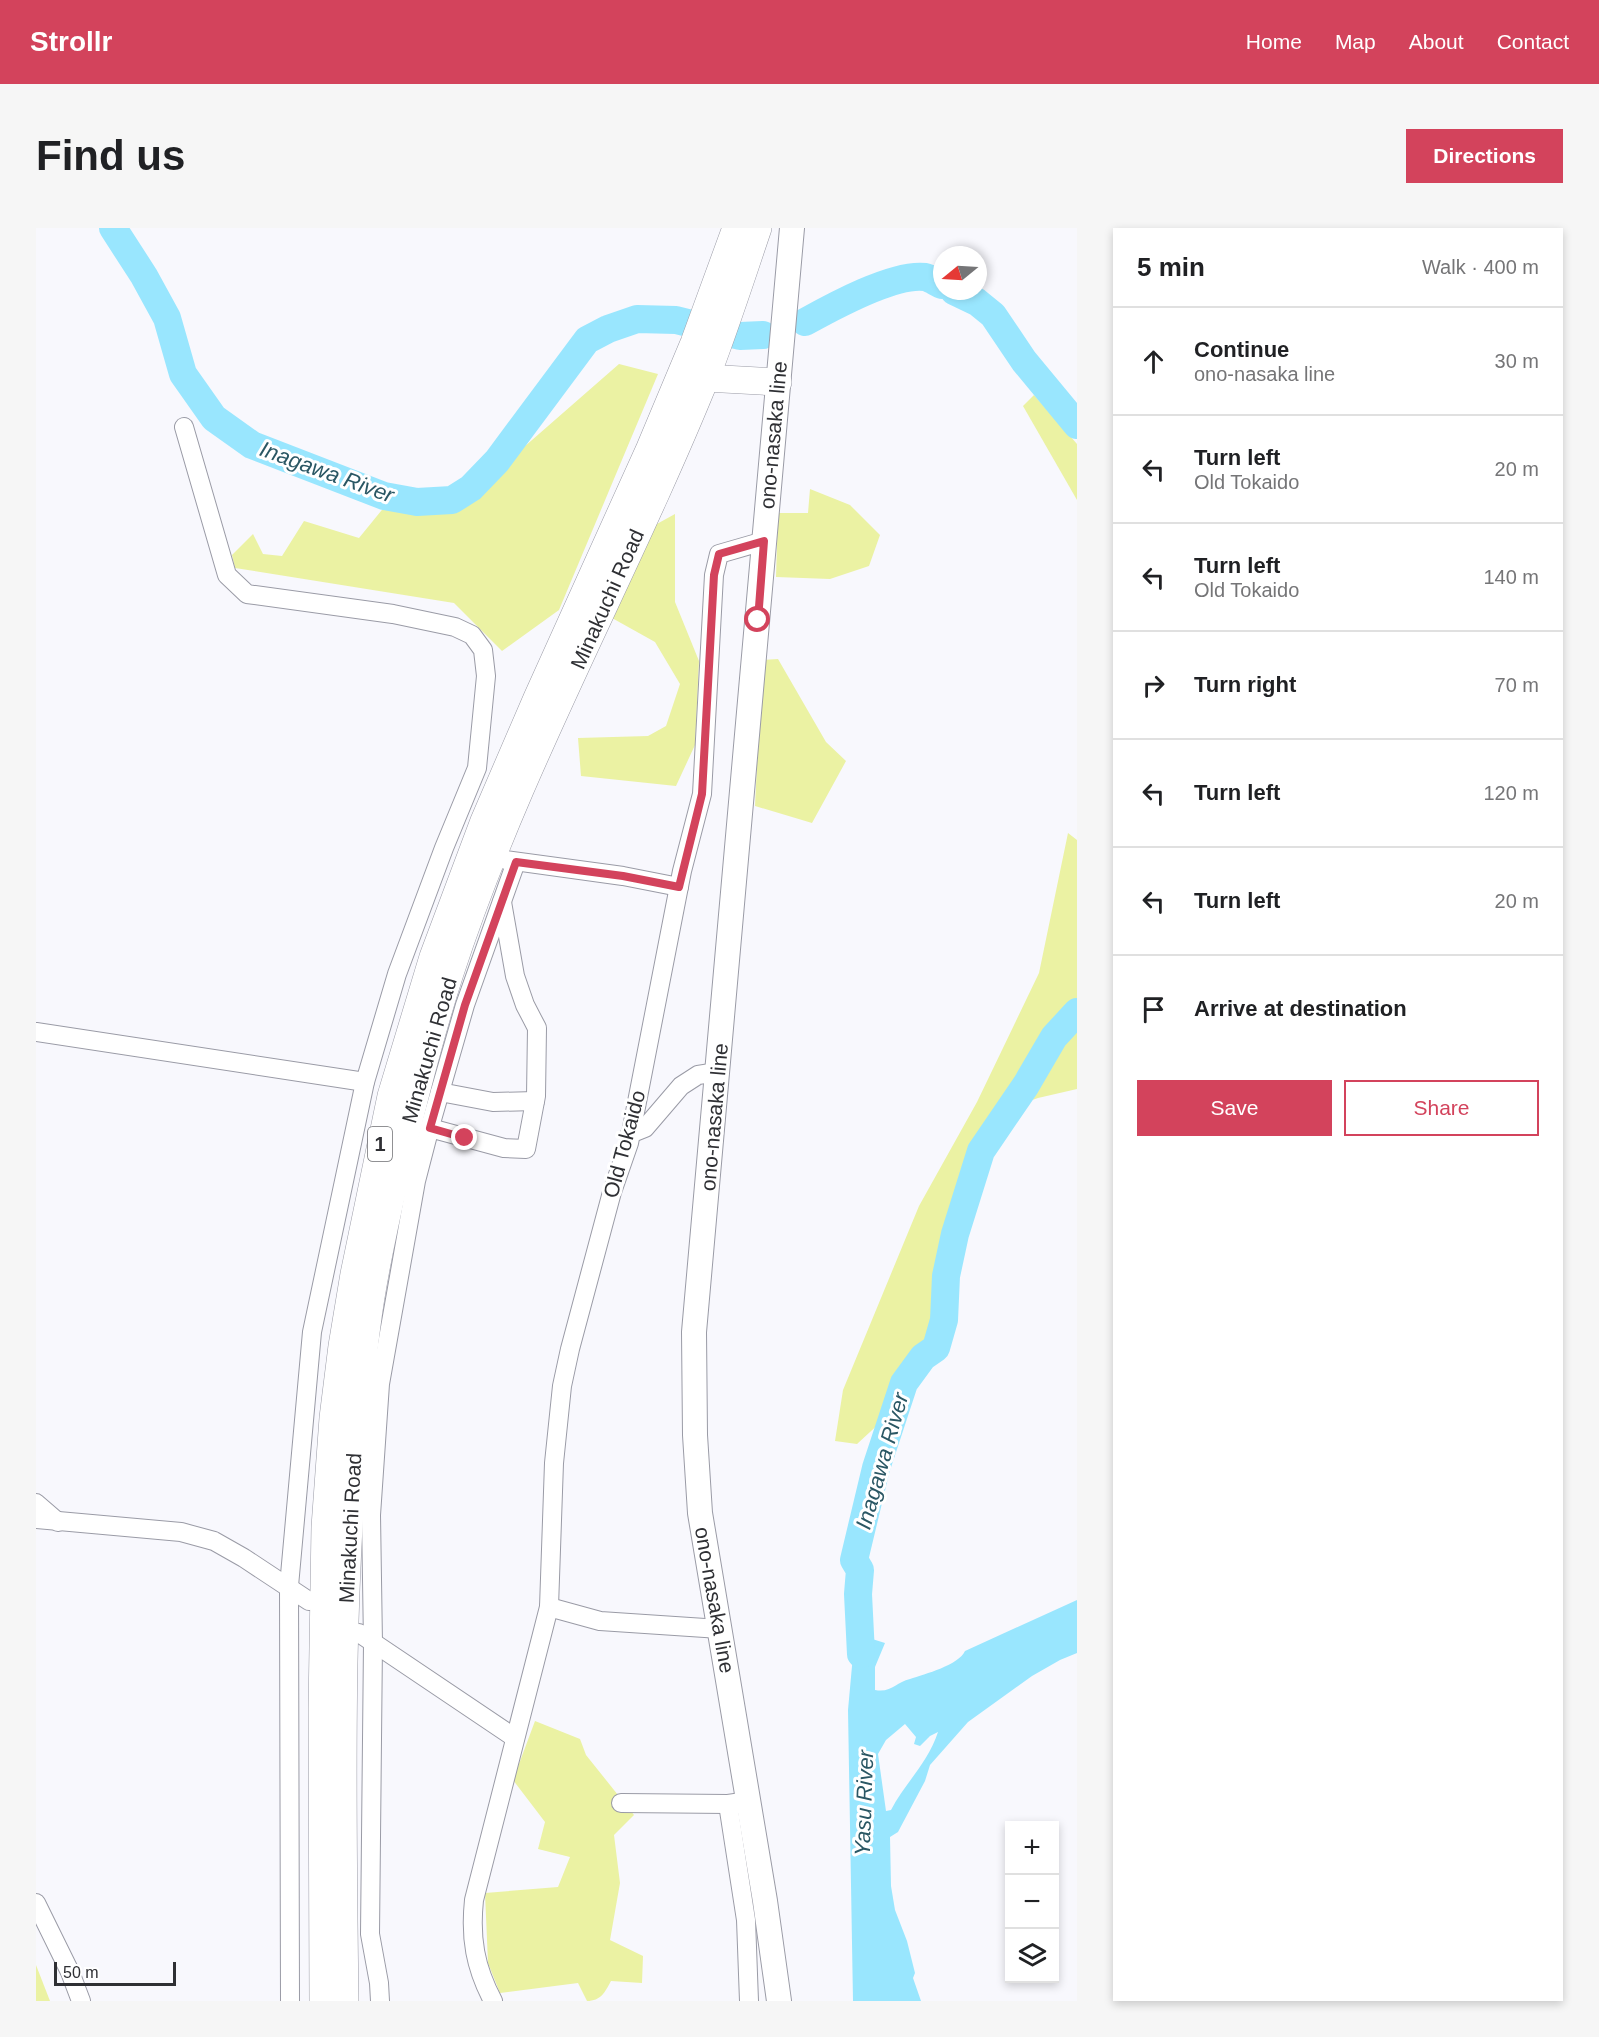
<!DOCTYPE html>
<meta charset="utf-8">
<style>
:root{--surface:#fff;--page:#f6f6f6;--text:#202124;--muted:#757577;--line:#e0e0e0;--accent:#d3435c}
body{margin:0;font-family:Arial,sans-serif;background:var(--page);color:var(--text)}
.controls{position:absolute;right:18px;bottom:18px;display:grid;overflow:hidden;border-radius:0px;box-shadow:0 3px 9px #0003}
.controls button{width:54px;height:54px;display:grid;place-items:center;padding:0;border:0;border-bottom:2px solid var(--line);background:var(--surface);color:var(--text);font:30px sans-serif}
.compass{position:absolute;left:897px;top:18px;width:54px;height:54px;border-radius:50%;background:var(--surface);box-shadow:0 3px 9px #0003;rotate:252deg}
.scale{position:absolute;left:18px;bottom:15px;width:122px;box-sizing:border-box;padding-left:6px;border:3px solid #2f3034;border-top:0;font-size:16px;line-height:21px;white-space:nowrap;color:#2f3034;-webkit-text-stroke:4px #fff;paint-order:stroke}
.stop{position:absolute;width:18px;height:18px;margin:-14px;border:4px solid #d3435c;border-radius:50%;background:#fff}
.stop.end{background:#d3435c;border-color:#fff;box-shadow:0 2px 6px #0008}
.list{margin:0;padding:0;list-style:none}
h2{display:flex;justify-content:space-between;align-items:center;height:78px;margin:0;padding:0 24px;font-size:26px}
h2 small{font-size:20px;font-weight:400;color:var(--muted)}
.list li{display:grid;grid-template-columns:39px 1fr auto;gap:18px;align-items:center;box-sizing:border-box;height:108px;padding:0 24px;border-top:2px solid var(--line)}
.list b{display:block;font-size:22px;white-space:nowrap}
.list p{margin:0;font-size:20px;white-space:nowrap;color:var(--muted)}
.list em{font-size:20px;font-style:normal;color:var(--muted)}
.actions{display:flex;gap:12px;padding:18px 24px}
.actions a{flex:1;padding:14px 0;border:2px solid var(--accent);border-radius:0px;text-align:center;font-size:21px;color:var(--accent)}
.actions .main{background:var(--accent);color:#fff}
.icon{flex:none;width:33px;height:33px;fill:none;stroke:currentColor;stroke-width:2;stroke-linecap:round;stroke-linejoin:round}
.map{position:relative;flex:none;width:1041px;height:1773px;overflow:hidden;border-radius:0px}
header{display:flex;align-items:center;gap:36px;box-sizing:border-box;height:84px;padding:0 30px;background:var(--accent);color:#fff}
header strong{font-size:28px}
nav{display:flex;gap:33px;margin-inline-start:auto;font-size:21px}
.intro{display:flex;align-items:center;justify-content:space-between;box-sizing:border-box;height:144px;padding:0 36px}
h1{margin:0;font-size:42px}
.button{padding:15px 27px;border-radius:0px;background:var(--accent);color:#fff;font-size:21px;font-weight:700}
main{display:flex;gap:36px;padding:0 36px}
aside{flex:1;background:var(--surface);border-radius:0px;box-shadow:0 3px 9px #0003}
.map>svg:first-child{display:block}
</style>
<header>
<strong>Strollr</strong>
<nav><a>Home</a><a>Map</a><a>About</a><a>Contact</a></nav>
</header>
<div class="intro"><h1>Find us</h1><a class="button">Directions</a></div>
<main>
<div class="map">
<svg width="1041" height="1773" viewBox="0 0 1041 1773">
<rect width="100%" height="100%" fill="#f8f8fd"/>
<!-- green -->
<g fill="#ebf2a3">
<path d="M583 136 622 146 523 382 466 423 418 375 199 340 196 327 217 306 227 326 246 328 268 293 323 310 354 272 424 275Z"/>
<path d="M998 167 1041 216V272L987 178Z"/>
<path d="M774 261 814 277 844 307 833 338 794 351 740 349 742 285H772Z"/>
<path d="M639 286V374L663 433 659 517 640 558 545 548 542 510 612 508 630 498 644 456 619 414 576 390 619 297Z"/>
<path d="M742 431 790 514 810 533 776 595 719 578 726 432Z"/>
<path d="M1032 605 1041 612V861L1002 870 965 883 928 960 894 1111 847 1192 821 1216 799 1213 807 1162 883 978 941 874 1003 745Z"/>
<path d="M499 1493 544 1511 550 1527 598 1587 578 1607 584 1655 574 1712 607 1728 606 1755 575 1753C569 1764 565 1773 551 1773L542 1755 464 1765 452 1735 449 1665 522 1659 534 1629 502 1621 509 1594 477 1552Z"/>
<path d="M0 1737 14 1773H0Z"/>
</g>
<!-- water -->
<path fill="#99e6fe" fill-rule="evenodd" d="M1041 1372V1425L1024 1432 996 1448 932 1494 894 1537 889 1553 862 1604 854 1609 855 1658 859 1682 871 1713 879 1745 877 1750 885 1773H817L812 1482 821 1383 833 1410 849 1415 839 1439V1462C856 1465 860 1454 874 1451 889 1446 923 1437 929 1423ZM869 1496 880 1509 878 1516 884 1518 894 1508 902 1504C892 1535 869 1555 855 1582L850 1583 842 1526 850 1512Z"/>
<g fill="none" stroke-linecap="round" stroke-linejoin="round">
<!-- river -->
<g stroke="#99e6fe" stroke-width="28">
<path d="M77 0 108 48 131 90 147 146 178 190 216 217 348 268 381 274 416 272 435 260 461 233 551 112 572 101 601 91 640 92 704 108 727 107"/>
<path d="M918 63 941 74 957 87 988 133 1041 197"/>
<path d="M769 94C796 79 858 45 889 49 894 50 901 55 906 57"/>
<path d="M825 1426 822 1366 824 1342 818 1332 840 1240 868 1155 887 1129 900 1120 908 1092 910 1048 919 1006 945 923 990 857 1018 809 1041 784"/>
</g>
<defs>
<g id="minor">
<path d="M148 199 191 347 211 366 357 386 419 399 436 407 447 422 450 448 441 540 408 620 361 746 329 854 276 1104 253 1358 254 1773"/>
<path d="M470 632 587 648 643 659"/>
<path d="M0 804 329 854"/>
<path d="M404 864 457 874 499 873"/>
<path d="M394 900 468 920 490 921 500 868 501 800 489 777 479 748 466 674"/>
<path d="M594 906 609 900 645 858 662 847 681 844"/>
<path d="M0 1275 22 1294"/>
<path d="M0 1291 145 1304 178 1313 208 1330 273 1373"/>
<path d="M513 1379 564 1393 684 1401"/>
<path d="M323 1405 479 1510"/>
<path d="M713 1573 692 1576 710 1692 713 1773"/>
<path d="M585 1575 692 1576"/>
<path d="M0 1675 34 1744 45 1773"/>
<path d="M344 1773 343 1755 334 1706 337 1415 335 1287 344 1156 380 953 395 895 429 777 480 634"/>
<path d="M457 1773C439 1739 434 1710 438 1672L513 1379 518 1235 526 1158 534 1121 576 964 593 915 646 643 666 566 678 347 683 326 728 313"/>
</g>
<path id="major" d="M743 1773 729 1673 664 1285 659 1207 658 1104 756 0"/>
<g id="highway">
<path d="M669 150 742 154"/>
<path d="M287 1773 286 1480 289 1299 297 1190 306 1118 318 1046 355 868 397 729 448 593 501 470 614 220 658 115 700 0"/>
<path d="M309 1773C306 1547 302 1321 331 1097 337 1048 348 999 359 951 375 882 392 813 414 745 481 539 589 349 670 149 689 100 705 50 722 0"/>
</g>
</defs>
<!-- minor casing -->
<use href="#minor" stroke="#9a9ba6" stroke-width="20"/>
<!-- major casing -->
<use href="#major" stroke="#9a9ba6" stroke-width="26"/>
<!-- highway casing -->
<use href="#highway" stroke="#9a9ba6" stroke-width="28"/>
<!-- minor -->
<use href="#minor" stroke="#fff" stroke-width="18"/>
<!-- major -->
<use href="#major" stroke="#fff" stroke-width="24"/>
<!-- highway -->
<use href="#highway" stroke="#fff" stroke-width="27"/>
</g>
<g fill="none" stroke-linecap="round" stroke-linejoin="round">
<!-- route -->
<path stroke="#d3435c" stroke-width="8" d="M429 910 394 900 429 777 480 634 587 648 643 659 666 566 678 347 683 326 728 313 722 392"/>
</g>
<g text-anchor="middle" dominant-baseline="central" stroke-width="6" stroke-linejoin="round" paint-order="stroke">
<!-- shield labels -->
<rect fill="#fff" stroke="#6d6e71" stroke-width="1.5" x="332" y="899" width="24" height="34" rx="4.5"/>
<g font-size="20" font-weight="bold" fill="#2f3034">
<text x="344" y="916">1</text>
</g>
<!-- street labels -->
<g font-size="21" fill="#2f3034" stroke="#fff">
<text transform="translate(737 207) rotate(-85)">ono-nasaka line</text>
<text transform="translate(571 371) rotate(-66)">Minakuchi Road</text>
<text transform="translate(393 822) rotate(-74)">Minakuchi Road</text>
<text transform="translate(678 889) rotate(-85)">ono-nasaka line</text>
<text transform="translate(588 916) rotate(-75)">Old Tokaido</text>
<text transform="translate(314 1300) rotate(-87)">Minakuchi Road</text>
<text transform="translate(679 1372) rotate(80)">ono-nasaka line</text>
</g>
<!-- water labels -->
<g font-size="22" font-style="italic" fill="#2a5764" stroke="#fff">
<text transform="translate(291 244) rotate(20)">Inagawa River</text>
<text transform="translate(846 1233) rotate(-74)">Inagawa River</text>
<text transform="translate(828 1575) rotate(-88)">Yasu River</text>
</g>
</g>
</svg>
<div class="controls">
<button>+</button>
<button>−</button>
<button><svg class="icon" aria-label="layers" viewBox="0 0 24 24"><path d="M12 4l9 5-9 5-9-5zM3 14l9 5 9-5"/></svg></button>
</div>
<svg class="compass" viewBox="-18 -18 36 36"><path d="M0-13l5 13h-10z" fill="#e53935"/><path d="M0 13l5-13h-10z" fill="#757577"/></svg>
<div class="scale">50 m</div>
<div class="stop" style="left:722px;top:392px"></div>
<div class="stop end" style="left:429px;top:910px"></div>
</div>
<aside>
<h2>5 min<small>Walk · 400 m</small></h2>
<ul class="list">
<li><svg class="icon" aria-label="ahead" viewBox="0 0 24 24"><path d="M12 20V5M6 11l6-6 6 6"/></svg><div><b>Continue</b><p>ono-nasaka line</p></div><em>30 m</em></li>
<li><svg class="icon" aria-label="left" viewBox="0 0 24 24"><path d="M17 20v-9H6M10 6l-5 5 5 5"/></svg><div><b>Turn left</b><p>Old Tokaido</p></div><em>20 m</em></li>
<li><svg class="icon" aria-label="left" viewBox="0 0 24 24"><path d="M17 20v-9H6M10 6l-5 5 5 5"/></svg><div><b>Turn left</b><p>Old Tokaido</p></div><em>140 m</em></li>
<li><svg class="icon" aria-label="right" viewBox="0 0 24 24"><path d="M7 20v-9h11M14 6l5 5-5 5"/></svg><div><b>Turn right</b></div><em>70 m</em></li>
<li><svg class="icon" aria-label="left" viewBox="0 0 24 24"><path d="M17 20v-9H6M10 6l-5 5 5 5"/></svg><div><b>Turn left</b></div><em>120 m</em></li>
<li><svg class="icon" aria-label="left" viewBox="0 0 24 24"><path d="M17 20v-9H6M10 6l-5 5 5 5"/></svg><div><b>Turn left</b></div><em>20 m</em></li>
<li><svg class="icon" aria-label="arrive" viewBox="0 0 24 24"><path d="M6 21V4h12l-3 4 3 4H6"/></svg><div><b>Arrive at destination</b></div></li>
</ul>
<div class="actions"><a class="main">Save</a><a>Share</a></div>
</aside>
</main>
